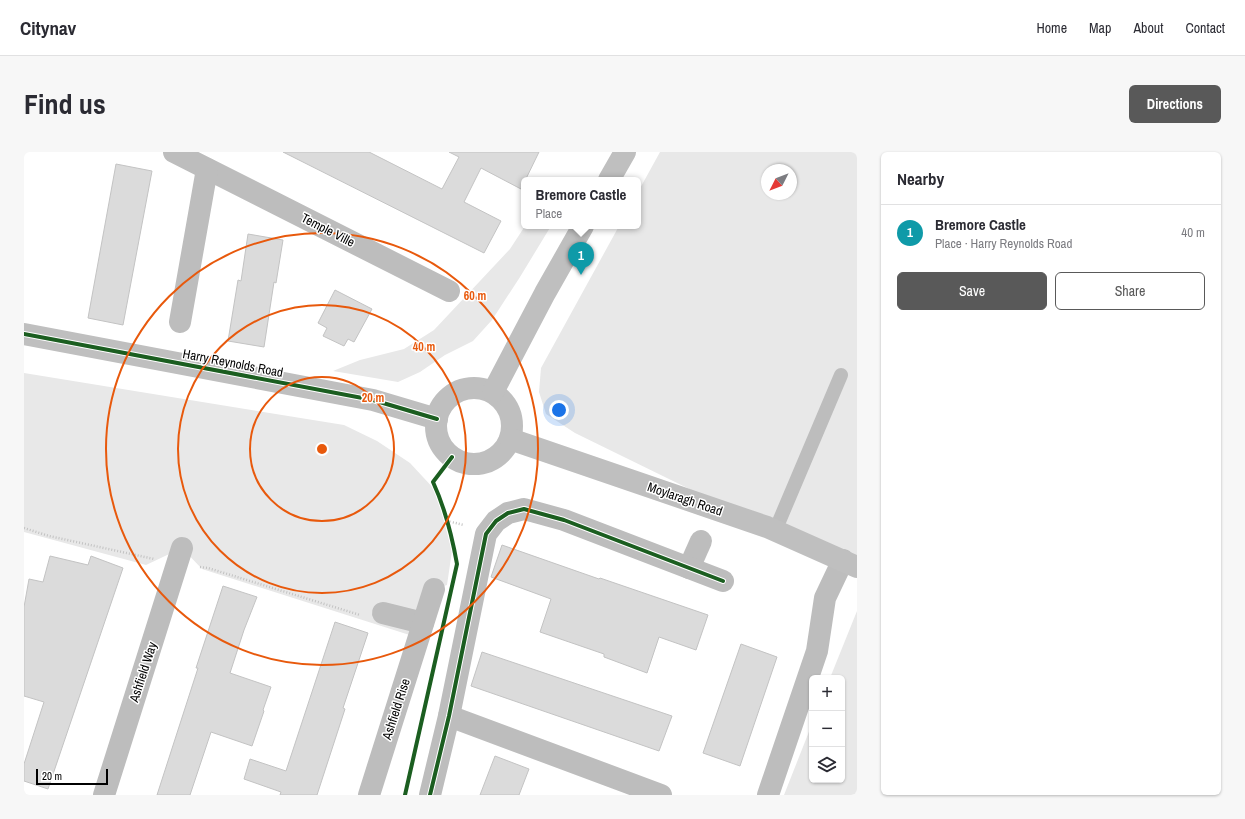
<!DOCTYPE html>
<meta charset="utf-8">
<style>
:root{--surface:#fff;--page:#f7f7f7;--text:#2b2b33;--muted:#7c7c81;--line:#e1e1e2;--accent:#595959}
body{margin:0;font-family:"Archivo Narrow",sans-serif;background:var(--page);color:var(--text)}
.controls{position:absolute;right:12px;bottom:12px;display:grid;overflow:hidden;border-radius:6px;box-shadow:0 1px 3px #0004}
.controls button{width:36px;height:36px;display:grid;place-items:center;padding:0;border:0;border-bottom:1px solid var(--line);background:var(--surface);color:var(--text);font:20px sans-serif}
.compass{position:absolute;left:737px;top:12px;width:36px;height:36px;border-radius:50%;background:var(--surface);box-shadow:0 1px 3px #0004;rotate:228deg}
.scale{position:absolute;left:12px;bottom:10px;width:72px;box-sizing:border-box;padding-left:4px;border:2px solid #000;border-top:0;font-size:11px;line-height:14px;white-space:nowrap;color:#000;-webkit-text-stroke:3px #fff;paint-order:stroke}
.you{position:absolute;left:535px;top:258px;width:14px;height:14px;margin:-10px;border:3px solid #fff;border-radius:50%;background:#1a73e8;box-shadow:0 0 0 6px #1a73e833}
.badge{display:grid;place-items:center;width:26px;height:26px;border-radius:50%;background:var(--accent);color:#fff;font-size:13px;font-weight:700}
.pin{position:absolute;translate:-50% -33px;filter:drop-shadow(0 1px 2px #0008)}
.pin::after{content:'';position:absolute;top:21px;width:14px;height:12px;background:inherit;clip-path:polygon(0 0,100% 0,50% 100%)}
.popup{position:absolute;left:497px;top:25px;width:120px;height:52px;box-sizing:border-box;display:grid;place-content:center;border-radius:6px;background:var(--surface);filter:drop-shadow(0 1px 3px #0005);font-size:13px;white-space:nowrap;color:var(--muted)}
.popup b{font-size:15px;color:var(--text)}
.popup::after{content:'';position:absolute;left:50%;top:100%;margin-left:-8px;border:8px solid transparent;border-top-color:var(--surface)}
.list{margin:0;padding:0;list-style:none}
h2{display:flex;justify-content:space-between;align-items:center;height:52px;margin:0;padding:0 16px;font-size:17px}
h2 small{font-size:13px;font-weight:400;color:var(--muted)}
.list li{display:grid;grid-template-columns:26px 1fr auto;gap:12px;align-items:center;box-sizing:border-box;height:56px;padding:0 16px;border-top:1px solid var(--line)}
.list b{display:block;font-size:15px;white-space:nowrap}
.list p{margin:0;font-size:13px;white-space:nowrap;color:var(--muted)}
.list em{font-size:13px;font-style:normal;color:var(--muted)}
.actions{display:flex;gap:8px;padding:12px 16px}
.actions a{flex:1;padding:9px 0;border:1px solid var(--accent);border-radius:6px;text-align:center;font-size:14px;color:var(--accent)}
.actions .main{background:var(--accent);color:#fff}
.icon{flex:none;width:22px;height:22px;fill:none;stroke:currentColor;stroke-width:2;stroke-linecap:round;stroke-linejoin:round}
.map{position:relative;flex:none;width:833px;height:643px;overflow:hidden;border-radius:6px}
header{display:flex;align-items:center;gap:24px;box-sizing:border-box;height:56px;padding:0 20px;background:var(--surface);border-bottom:1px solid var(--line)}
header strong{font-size:19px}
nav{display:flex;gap:22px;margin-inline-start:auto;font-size:14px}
.intro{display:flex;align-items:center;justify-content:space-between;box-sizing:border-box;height:96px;padding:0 24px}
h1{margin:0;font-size:28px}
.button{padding:10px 18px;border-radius:6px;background:var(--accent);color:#fff;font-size:14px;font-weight:700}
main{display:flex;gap:24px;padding:0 24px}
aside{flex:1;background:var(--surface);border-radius:6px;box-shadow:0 1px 3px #0004}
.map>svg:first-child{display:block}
</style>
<header>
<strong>Citynav</strong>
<nav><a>Home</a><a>Map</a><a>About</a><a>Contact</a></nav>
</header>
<div class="intro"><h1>Find us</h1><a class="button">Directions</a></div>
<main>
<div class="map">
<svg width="833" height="643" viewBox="0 0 833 643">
<rect width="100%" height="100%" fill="#fff"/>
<!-- green -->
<g fill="#e8e8e8" fill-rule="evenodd">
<path d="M636 0H833V415L743 375 551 281 522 262 515 240 517 216 595 74H614V40ZM743 18H767V42H743Z"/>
<path d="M501 74H527L496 125 468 168 449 189 421 203 396 220 374 230 309 219 336 208 380 197 410 178 486 97Z"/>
<path d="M0 221 320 273 353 289 386 311 412 339 428 399 423 433 410 437 395 486 178 417 158 396 122 413 0 380Z"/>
<path d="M833 459V643H760L788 572V628H818V526H806Z"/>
</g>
<!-- building -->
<g fill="#dbdbdb" stroke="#c3c3c3">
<path d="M259 0H345L418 37 435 5 425 0H515L497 37 457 16 440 50 477 69 460 101Z"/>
<path d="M92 12 128 19 99 173 64 166Z"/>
<path d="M224 82 259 88 252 131 250 130 240 195 204 189 214 128 217 129Z"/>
<path d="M311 138 348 157 330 190 324 187 320 194 299 184 303 176 294 171Z"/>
<path d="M478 393 575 427 576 426 684 463 672 498 635 485 623 521 580 505V502L516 480 527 447 467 425Z"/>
<path d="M26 404 64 413 67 404 99 416 24 637 0 629V612L20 550 0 544V455L5 427 19 430Z"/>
<path d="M199 434 233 445 220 478 206 521 247 535 239 558 240 559 228 594 187 580 166 643H133L174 516H172Z"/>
<path d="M311 470 344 481 319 556 321 557 293 643H256L257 640 220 627 226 607 262 619Z"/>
<path d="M717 492 753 505 716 614 679 601Z"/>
<path d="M458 500 648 564 635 599 447 534Z"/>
<path d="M471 604 505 617 495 643H456Z"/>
</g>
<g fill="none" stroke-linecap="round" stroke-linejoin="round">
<!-- path -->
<g stroke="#c2c2c2" stroke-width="2.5" stroke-dasharray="1 2" stroke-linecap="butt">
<path d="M423 369 440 373"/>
<path d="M0 376 25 384 130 407"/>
<path d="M176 415 184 416 336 463"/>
</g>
<!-- lane -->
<path stroke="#bdbdbd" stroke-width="14" d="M751 379 817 223"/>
<!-- street -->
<g stroke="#bdbdbd" stroke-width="22">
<path d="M150 0 425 139"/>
<path d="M156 170 183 17"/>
<path d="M665 416 677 389"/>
<path d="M359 461 399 471"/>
<path d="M425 564 637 643"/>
<path d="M80 643 158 396"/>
<path d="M345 643 410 437"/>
<path d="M406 643 425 564 462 382 472 369 484 361 500 357 540 368 699 429"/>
<path d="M744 643 793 499 801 446 819 408"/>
</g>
<!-- secondary -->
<g stroke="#bfbfbf" stroke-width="22">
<path d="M585 28 601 0"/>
<path d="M0 182 349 248 413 267"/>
<circle cx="450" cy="274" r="38"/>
<path d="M469 240 521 141 559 74"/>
<path d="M486 287 743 375 833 415"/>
</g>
<defs>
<g id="cycleway">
<path d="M0 182 349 248 413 267"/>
<path d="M381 643 433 412C428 384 421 356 409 330L428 305"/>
<path d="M406 643 425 564 462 382 472 369 484 361 500 357 540 368 699 429"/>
</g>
</defs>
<!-- cycleway casing -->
<use href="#cycleway" stroke="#fff" stroke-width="6"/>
<!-- cycleway -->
<use href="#cycleway" stroke="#1b5e20" stroke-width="4"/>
</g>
<!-- distance rings -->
<g fill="none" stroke="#e8590c" stroke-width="2">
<circle cx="298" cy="297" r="72"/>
<circle cx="298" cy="297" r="144"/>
<circle cx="298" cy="297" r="216"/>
</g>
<g text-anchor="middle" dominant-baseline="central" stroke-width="3" stroke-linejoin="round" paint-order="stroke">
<!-- street labels -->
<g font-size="13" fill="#000" stroke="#fff">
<text transform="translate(304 78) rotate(27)">Temple Ville</text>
<text transform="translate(209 211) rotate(11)">Harry Reynolds Road</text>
<text transform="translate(661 347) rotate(19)">Moylaragh Road</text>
<text transform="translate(119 520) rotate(-72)">Ashfield Way</text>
<text transform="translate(372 557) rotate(-72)">Ashfield Rise</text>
</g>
</g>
<circle cx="298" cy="297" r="6" fill="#e8590c" stroke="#fff" stroke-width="2"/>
<g font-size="12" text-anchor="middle" font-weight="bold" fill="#e8590c" stroke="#fff" stroke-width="3" stroke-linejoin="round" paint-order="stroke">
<text x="451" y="148">60 m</text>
<text x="400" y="199">40 m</text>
<text x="349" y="250">20 m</text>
</g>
</svg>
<div class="controls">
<button>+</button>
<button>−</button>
<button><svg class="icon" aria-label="layers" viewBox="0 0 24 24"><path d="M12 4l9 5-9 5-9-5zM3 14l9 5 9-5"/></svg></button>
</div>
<svg class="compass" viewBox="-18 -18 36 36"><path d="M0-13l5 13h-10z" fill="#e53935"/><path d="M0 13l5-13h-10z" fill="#7c7c81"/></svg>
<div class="scale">20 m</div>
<div class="you"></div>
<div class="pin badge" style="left:557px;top:123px;background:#0f9aa8">1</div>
<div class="popup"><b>Bremore Castle</b>Place</div>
</div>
<aside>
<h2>Nearby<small></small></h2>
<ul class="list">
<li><span class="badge" style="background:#0f9aa8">1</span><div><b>Bremore Castle</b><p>Place · Harry Reynolds Road</p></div><em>40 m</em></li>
</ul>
<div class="actions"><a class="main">Save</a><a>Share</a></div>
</aside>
</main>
